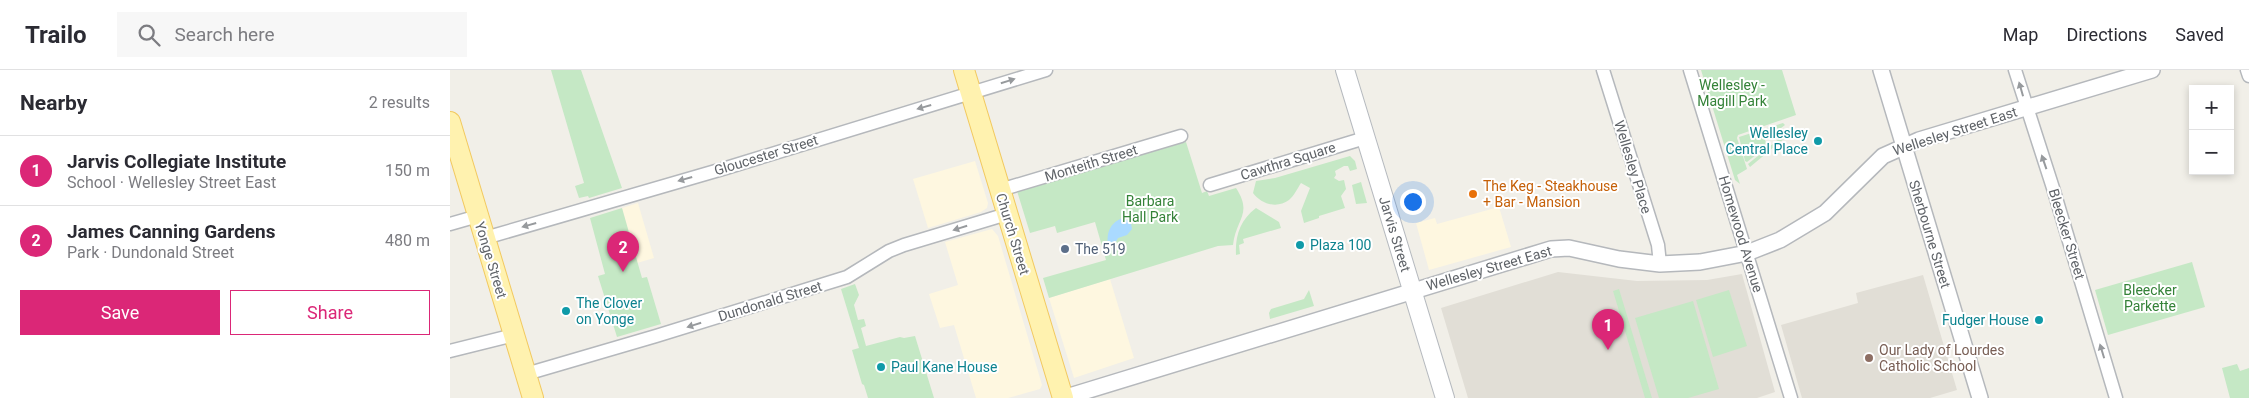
<!DOCTYPE html>
<meta charset="utf-8">
<style>
:root{--surface:#fff;--page:#f7f7f7;--text:#2b2b33;--muted:#7c7c81;--line:#e1e1e2;--accent:#db2777}
body{margin:0;font-family:Roboto,sans-serif;background:var(--page);color:var(--text)}
.controls{position:absolute;right:15px;top:15px;display:grid;overflow:hidden;border-radius:0px;box-shadow:0 2px 8px #0003}
.controls button{width:45px;height:45px;display:grid;place-items:center;padding:0;border:0;border-bottom:1px solid var(--line);background:var(--surface);color:var(--text);font:25px sans-serif}
.you{position:absolute;left:962px;top:131px;width:18px;height:18px;margin:-12px;border:4px solid #fff;border-radius:50%;background:#1a73e8;box-shadow:0 0 0 8px #1a73e833}
.badge{display:grid;place-items:center;width:32px;height:32px;border-radius:50%;background:var(--accent);color:#fff;font-size:16px;font-weight:700}
.pin{position:absolute;translate:-50% -41px;filter:drop-shadow(0 1px 2px #0008)}
.pin::after{content:'';position:absolute;top:26px;width:18px;height:15px;background:inherit;clip-path:polygon(0 0,100% 0,50% 100%)}
.list{margin:0;padding:0;list-style:none}
h2{display:flex;justify-content:space-between;align-items:center;height:65px;margin:0;padding:0 20px;font-size:21px}
h2 small{font-size:16px;font-weight:400;color:var(--muted)}
.list li{display:grid;grid-template-columns:32px 1fr auto;gap:15px;align-items:center;box-sizing:border-box;height:70px;padding:0 20px;border-top:1px solid var(--line)}
.list b{display:block;font-size:19px;white-space:nowrap}
.list p{margin:0;font-size:16px;white-space:nowrap;color:var(--muted)}
.list em{font-size:16px;font-style:normal;color:var(--muted)}
.actions{display:flex;gap:10px;padding:15px 20px}
.actions a{flex:1;padding:11px 0;border:1px solid var(--accent);border-radius:0px;text-align:center;font-size:18px;color:var(--accent)}
.actions .main{background:var(--accent);color:#fff}
.icon{flex:none;width:28px;height:28px;fill:none;stroke:currentColor;stroke-width:2;stroke-linecap:round;stroke-linejoin:round}
.map{position:relative;flex:none;width:1799px;height:328px;overflow:hidden}
header{display:flex;align-items:center;gap:30px;box-sizing:border-box;height:70px;padding:0 25px;background:var(--surface);border-bottom:1px solid var(--line)}
header strong{font-size:24px}
nav{display:flex;gap:28px;margin-inline-start:auto;font-size:18px}
.search{width:350px;height:45px;background:var(--page);display:flex;align-items:center;gap:12px;box-sizing:border-box;padding:0 18px;border-radius:0px;color:var(--muted);font-size:19px}
main{display:flex}
aside{flex:1;background:var(--surface)}
.map>svg:first-child{display:block}
</style>
<header>
<strong>Trailo</strong>
<div class="search"><svg class="icon" aria-label="search" viewBox="0 0 24 24"><circle cx="10" cy="10" r="6"/><path d="M15 15l6 6"/></svg>Search here</div>
<nav><a>Map</a><a>Directions</a><a>Saved</a></nav>
</header>
<main>
<aside>
<h2>Nearby<small>2 results</small></h2>
<ul class="list">
<li><span class="badge">1</span><div><b>Jarvis Collegiate Institute</b><p>School · Wellesley Street East</p></div><em>150 m</em></li>
<li><span class="badge">2</span><div><b>James Canning Gardens</b><p>Park · Dundonald Street</p></div><em>480 m</em></li>
</ul>
<div class="actions"><a class="main">Save</a><a>Share</a></div>
</aside>
<div class="map">
<svg width="1799" height="328" viewBox="0 0 1799 328">
<rect width="100%" height="100%" fill="#f1efe8"/>
<!-- commercial -->
<g fill="#fef7e0">
<path d="M525 91 538 133 537 138 531 142 478 158 463 109Z"/>
<path d="M188 133 204 188 187 193 172 138Z"/>
<path d="M1049 137 1061 177 979 200 966 153 985 148 987 154Z"/>
<path d="M542 159 548 166 592 315 590 319 558 328H526L504 255 490 258 479 224 508 215 495 172Z"/>
<path d="M660 209 684 288 624 308 599 228Z"/>
</g>
<!-- education -->
<g fill="#e1ded6">
<path d="M1108 202 1187 211 1257 210 1292 204 1325 322 1307 328H1018L991 238Z"/>
<path d="M1473 205 1507 320 1480 328H1352L1331 255 1408 233 1406 223Z"/>
</g>
<!-- green -->
<g fill="#c5e8c5">
<path d="M101 0H131L172 118 139 128 138 126 129 128 125 116 134 113Z"/>
<path d="M1251 0H1332L1346 45 1288 65 1287 68 1297 99 1287 105 1290 114 1285 110Z"/>
<path d="M1333 53 1335 55 1315 70 1317 76 1297 92 1295 91 1289 67Z"/>
<path d="M1340 60 1341 63 1300 97 1298 94Z"/>
<path d="M736 72 752 123 757 121 759 126 786 118C803 144 786 149 783 175L768 176 599 228 593 208 656 190 645 152 607 163 605 156 580 163 567 121Z"/>
<path d="M900 86 905 91 907 99 900 101 898 96H894L885 101 886 105 884 108 889 111 894 110 896 119 891 126 895 138 869 146V148L854 153 851 141 860 118 851 113C847 119 844 126 839 130 827 139 811 134 803 123L806 111 825 108Z"/>
<path d="M911 112 917 133 906 134 902 115Z"/>
<path d="M172 138 192 208 197 207 211 254 167 267 148 206 155 204 140 148Z"/>
<path d="M806 138 829 152 831 158 793 169 794 173 789 175 790 184 786 185C785 166 790 150 806 138Z"/>
<path d="M1742 192 1755 237 1658 265 1645 220Z"/>
<path d="M405 214 409 225 404 235 408 250 414 249 416 256 411 258 416 276 450 267 454 268 465 266 484 328H418L414 315 412 314 402 280 409 278 391 219Z"/>
<path d="M1169 219 1202 328H1195L1163 221Z"/>
<path d="M859 220 864 236 820 249 819 243 821 239 854 229Z"/>
<path d="M1279 220 1297 276 1263 287 1246 230Z"/>
<path d="M1243 231 1269 319 1238 328H1209L1185 248Z"/>
<path d="M1787 294 1790 301 1799 298V328H1780L1772 298Z"/>
</g>
<!-- water -->
<path fill="#aadaff" d="M674 148 681 153 682 159 677 165 668 168 664 175 659 177C655 165 660 151 674 148Z"/>
<g fill="none" stroke-linecap="round" stroke-linejoin="round">
<defs>
<g id="minor">
<path d="M1153 0 1208 175 1210 194"/>
<path d="M1240 0 1341 328"/>
<path d="M1565 0 1603 118 1666 328"/>
<path d="M1797 0 1799 6"/>
<path d="M760 115 915 68"/>
<path d="M550 120 731 66"/>
<path d="M0 154 28 146"/>
<path d="M35 168 276 98 596 0"/>
<path d="M0 281 64 265"/>
<path d="M76 304 206 266 397 207 439 181 454 175 557 144"/>
</g>
<g id="tertiary">
<path d="M1431 0 1530 328"/>
<path d="M613 328 1101 179 1119 178 1169 189 1210 194 1250 192 1297 183 1330 170 1375 143 1433 86 1469 70 1702 0"/>
</g>
<path id="secondary" d="M895 0 995 328"/>
<g id="primary">
<path d="M514 0 613 328"/>
<path d="M0 52 83 328"/>
</g>
</defs>
<!-- minor casing -->
<use href="#minor" stroke="#b5b8bc" stroke-width="15"/>
<!-- tertiary casing -->
<use href="#tertiary" stroke="#b5b8bc" stroke-width="18"/>
<!-- secondary casing -->
<use href="#secondary" stroke="#b6babf" stroke-width="20"/>
<!-- primary casing -->
<use href="#primary" stroke="#f2c960" stroke-width="22"/>
<!-- minor -->
<use href="#minor" stroke="#fff" stroke-width="12"/>
<!-- tertiary -->
<use href="#tertiary" stroke="#fff" stroke-width="15"/>
<!-- secondary -->
<use href="#secondary" stroke="#fff" stroke-width="18"/>
<!-- primary -->
<use href="#primary" stroke="#fff2af" stroke-width="20"/>
</g>
<!-- one-way arrows -->
<defs><path id="oneway-solid" d="M-6-.8H1V-3.2L6.5 0L1 3.2V.8H-6Z" transform="scale(1.25)"/></defs>
<g fill="#979a9d">
<use href="#oneway-solid" transform="translate(558 11) rotate(-17)"/>
<use href="#oneway-solid" transform="translate(1571 19) rotate(-106)"/>
<use href="#oneway-solid" transform="translate(474 37) rotate(164)"/>
<use href="#oneway-solid" transform="translate(1594 92) rotate(-109)"/>
<use href="#oneway-solid" transform="translate(235 109) rotate(164)"/>
<use href="#oneway-solid" transform="translate(79 155) rotate(164)"/>
<use href="#oneway-solid" transform="translate(510 158) rotate(163)"/>
<use href="#oneway-solid" transform="translate(244 255) rotate(163)"/>
<use href="#oneway-solid" transform="translate(1652 281) rotate(-107)"/>
</g>
<!-- markers -->
<g fill="#0f9aa8" stroke="#fff" stroke-width="2">
<circle cx="1368" cy="71" r="5"/>
<circle cx="850" cy="175" r="5"/>
<circle cx="116" cy="241" r="5"/>
<circle cx="1589" cy="250" r="5"/>
<circle cx="431" cy="297" r="5"/>
</g>
<circle fill="#e8710a" stroke="#fff" stroke-width="2" cx="1023" cy="124" r="5"/>
<circle fill="#5c6f8a" stroke="#fff" stroke-width="2" cx="615" cy="179" r="5"/>
<circle fill="#8d6e63" stroke="#fff" stroke-width="2" cx="1419" cy="288" r="5"/>
<g text-anchor="middle" dominant-baseline="central" stroke-width="4" stroke-linejoin="round" paint-order="stroke">
<!-- park labels -->
<g font-size="14" fill="#348238" stroke="#fff">
<text x="1282" y="15">Wellesley -<tspan x="1282" dy="16">Magill Park</tspan></text>
<text x="700" y="131">Barbara<tspan x="700" dy="16">Hall Park</tspan></text>
<text x="1700" y="220">Bleecker<tspan x="1700" dy="16">Parkette</tspan></text>
</g>
<!-- street labels -->
<g font-size="14" fill="#5f6368" stroke="#fff">
<text transform="translate(1505 61) rotate(-18)">Wellesley Street East</text>
<text transform="translate(316 85) rotate(-17)">Gloucester Street</text>
<text transform="translate(838 91) rotate(-17)">Cawthra Square</text>
<text transform="translate(641 93) rotate(-17)">Monteith Street</text>
<text transform="translate(1183 97) rotate(73)">Wellesley Place</text>
<text transform="translate(563 164) rotate(73)">Church Street</text>
<text transform="translate(945 164) rotate(73)">Jarvis Street</text>
<text transform="translate(1291 164) rotate(73)">Homewood Avenue</text>
<text transform="translate(1480 164) rotate(73)">Sherbourne Street</text>
<text transform="translate(1617 164) rotate(73)">Bleecker Street</text>
<text transform="translate(41 190) rotate(73)">Yonge Street</text>
<text transform="translate(1039 198) rotate(-16)">Wellesley Street East</text>
<text transform="translate(320 231) rotate(-17)">Dundonald Street</text>
</g>
<!-- culture labels -->
<g font-size="14" fill="#0d838f" stroke="#fff" text-anchor="start">
<text x="1358" y="63" text-anchor="end">Wellesley<tspan x="1358" dy="16">Central Place</tspan></text>
<text x="860" y="175">Plaza 100</text>
<text x="126" y="233">The Clover<tspan x="126" dy="16">on Yonge</tspan></text>
<text x="1579" y="250" text-anchor="end">Fudger House</text>
<text x="441" y="297">Paul Kane House</text>
</g>
<!-- food labels -->
<g font-size="14" fill="#c56008" stroke="#fff" text-anchor="start">
<text x="1033" y="116">The Keg - Steakhouse<tspan x="1033" dy="16">+ Bar - Mansion</tspan></text>
</g>
<!-- service labels -->
<g font-size="14" fill="#4e5e75" stroke="#fff" text-anchor="start">
<text x="625" y="179">The 519</text>
</g>
<!-- education labels -->
<g font-size="14" fill="#785e54" stroke="#fff" text-anchor="start">
<text x="1429" y="280">Our Lady of Lourdes<tspan x="1429" dy="16">Catholic School</tspan></text>
</g>
</g>
</svg>
<div class="controls">
<button>+</button>
<button>−</button>
</div>
<div class="you"></div>
<div class="pin badge" style="left:1158px;top:280px">1</div>
<div class="pin badge" style="left:173px;top:202px">2</div>
</div>
</main>
